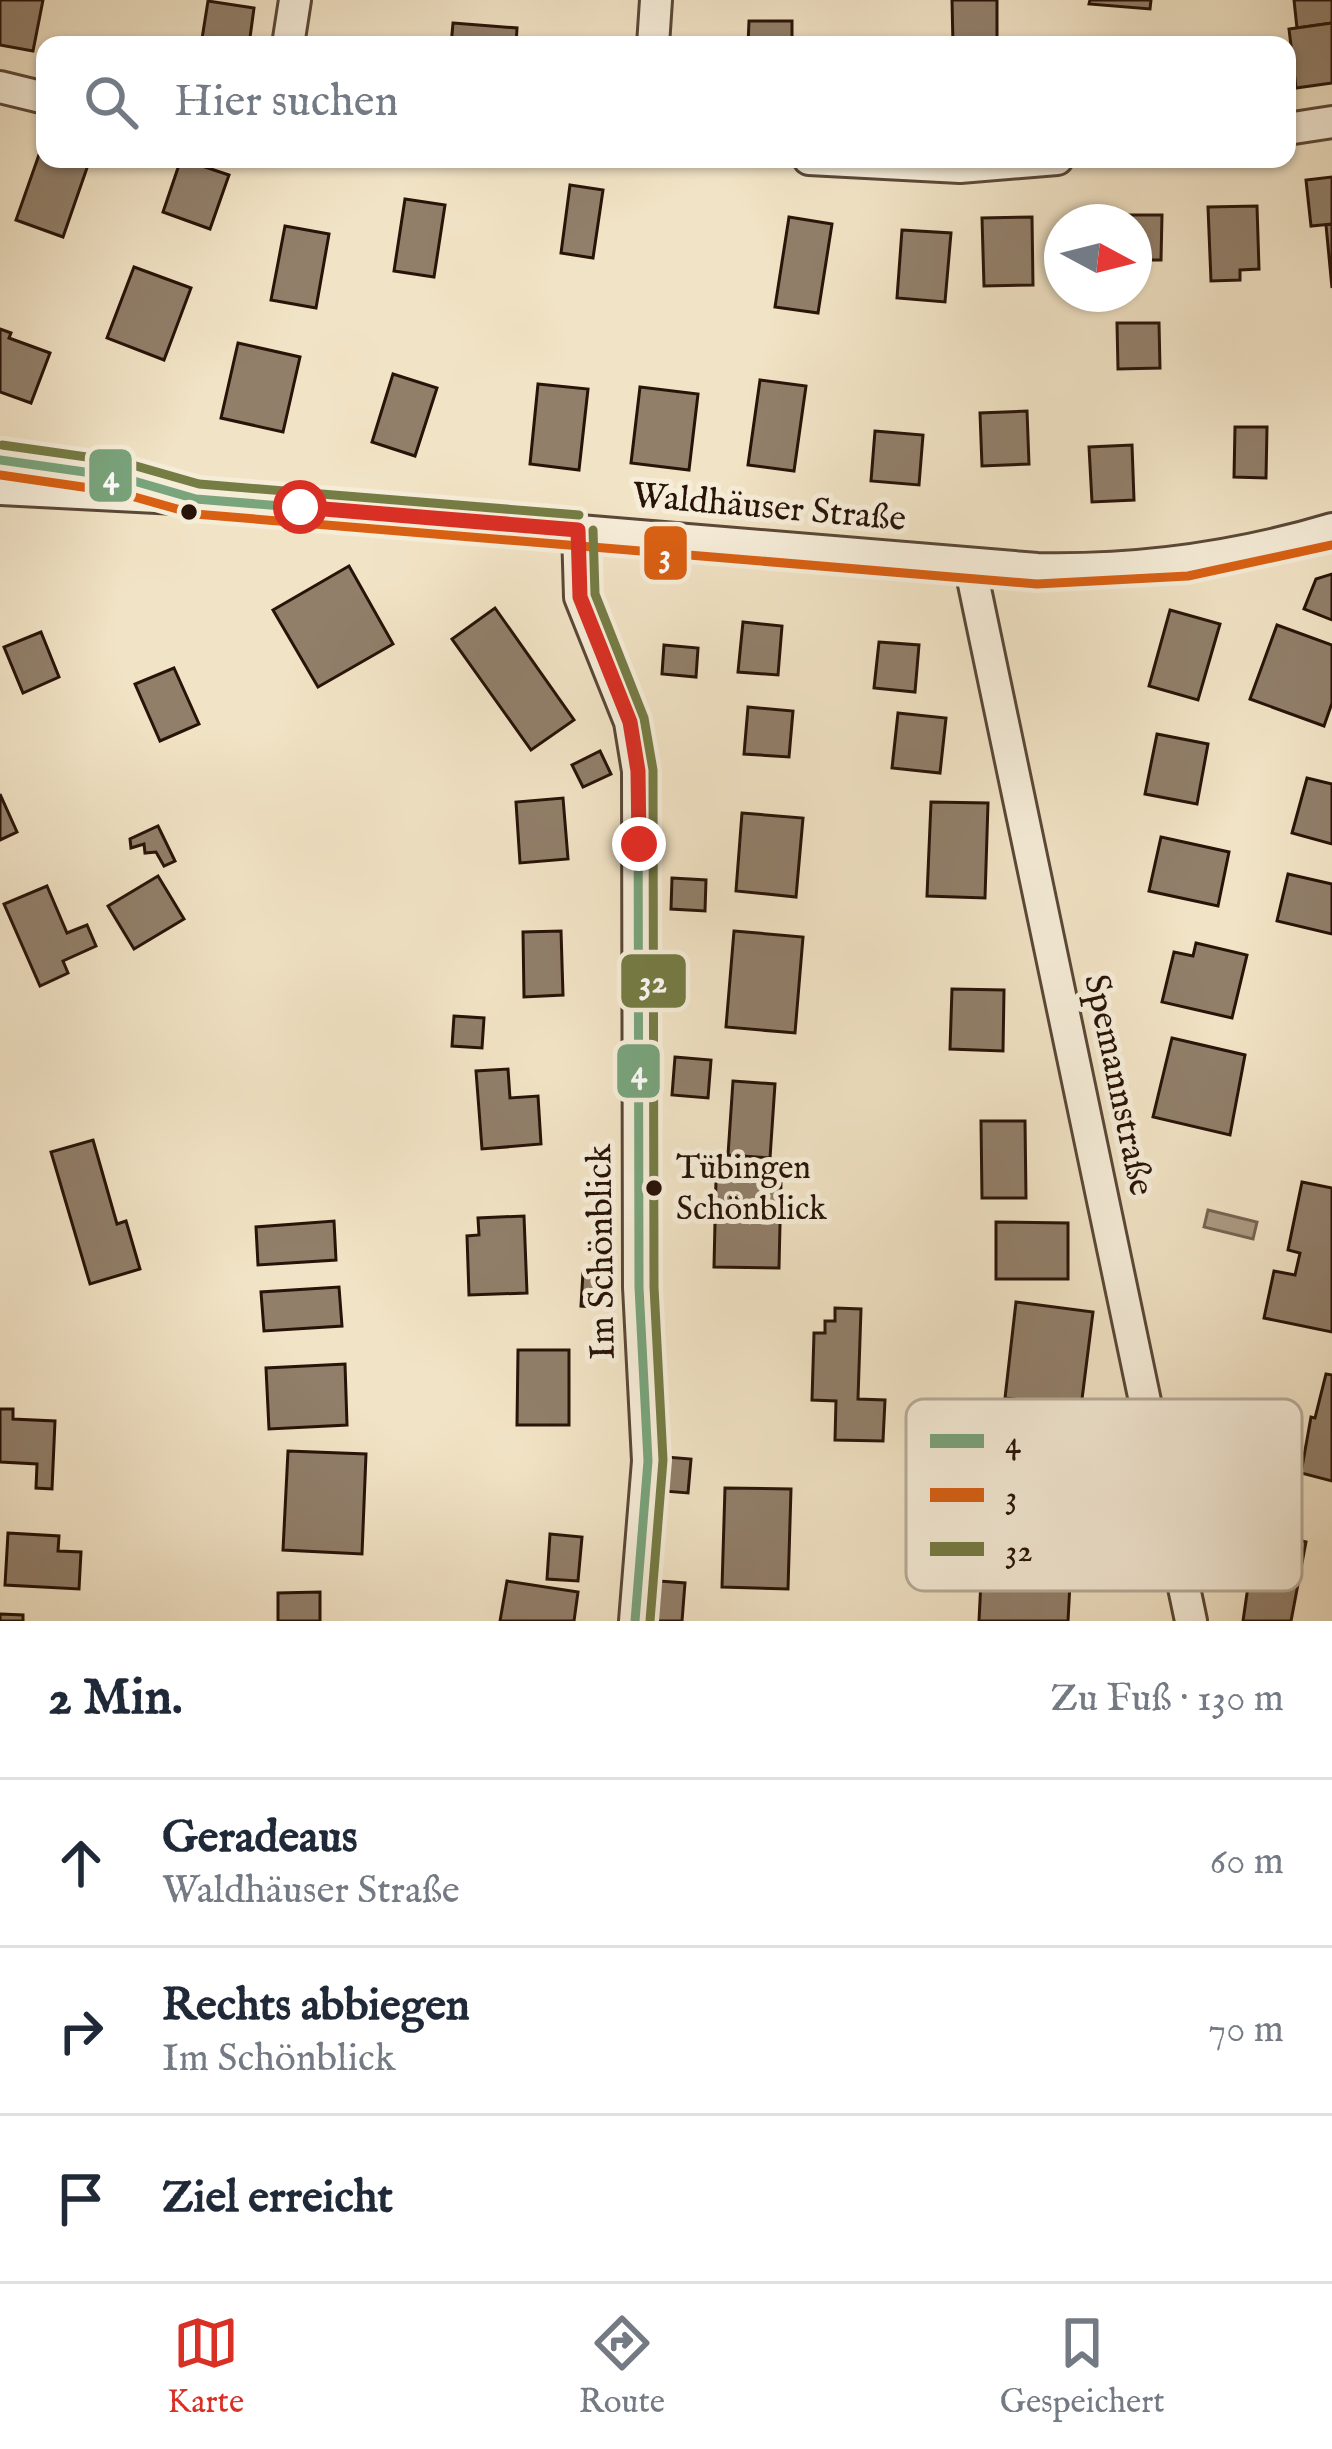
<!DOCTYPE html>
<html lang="de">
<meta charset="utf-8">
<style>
:root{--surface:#fff;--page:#f6f6f7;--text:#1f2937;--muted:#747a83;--line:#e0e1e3;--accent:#d93025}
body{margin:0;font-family:"IM FELL English",serif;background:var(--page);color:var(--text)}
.compass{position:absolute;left:1044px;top:204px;width:108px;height:108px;border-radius:50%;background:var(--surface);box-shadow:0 3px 9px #0004;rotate:97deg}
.stop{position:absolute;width:36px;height:36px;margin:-27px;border:9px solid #d93025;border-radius:50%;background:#fff}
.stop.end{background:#d93025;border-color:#fff;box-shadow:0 3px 12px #0008}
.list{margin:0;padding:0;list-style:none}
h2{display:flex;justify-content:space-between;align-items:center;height:156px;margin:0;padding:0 48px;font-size:51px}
h2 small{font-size:39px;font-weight:400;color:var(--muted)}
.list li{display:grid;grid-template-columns:78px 1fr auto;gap:36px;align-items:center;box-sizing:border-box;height:168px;padding:0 48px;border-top:3px solid var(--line)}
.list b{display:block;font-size:45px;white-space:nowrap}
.list p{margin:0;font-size:39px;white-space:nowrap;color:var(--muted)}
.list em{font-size:39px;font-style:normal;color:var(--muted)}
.icon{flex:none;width:66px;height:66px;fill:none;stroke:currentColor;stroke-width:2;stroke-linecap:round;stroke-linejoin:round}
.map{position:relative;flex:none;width:1332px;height:1621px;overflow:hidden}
.search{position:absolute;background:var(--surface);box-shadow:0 3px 9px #0004;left:36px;right:36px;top:36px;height:132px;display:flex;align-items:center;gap:30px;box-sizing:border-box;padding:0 42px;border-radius:24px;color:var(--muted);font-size:45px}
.sheet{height:660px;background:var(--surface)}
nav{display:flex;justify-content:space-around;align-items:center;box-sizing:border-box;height:168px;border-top:3px solid var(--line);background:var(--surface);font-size:33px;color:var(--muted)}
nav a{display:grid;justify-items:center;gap:6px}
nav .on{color:var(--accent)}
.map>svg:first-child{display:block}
</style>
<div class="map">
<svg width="1332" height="1621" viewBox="0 0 1332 1621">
<rect width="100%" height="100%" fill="#f1e3c5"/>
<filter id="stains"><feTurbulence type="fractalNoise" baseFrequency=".00167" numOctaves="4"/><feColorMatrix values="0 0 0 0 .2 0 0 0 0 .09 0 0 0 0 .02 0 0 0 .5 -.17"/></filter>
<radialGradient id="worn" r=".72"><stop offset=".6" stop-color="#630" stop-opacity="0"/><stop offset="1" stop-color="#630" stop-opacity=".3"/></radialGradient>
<!-- water -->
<path fill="#ad9c85" stroke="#786553" stroke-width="3" d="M1208 1210 1257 1222 1253 1239 1204 1227Z"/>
<!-- building -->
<g fill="#917f6a" stroke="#281308" stroke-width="3">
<path d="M0 0H43L33 51 0 45Z"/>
<path d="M952 0H997V45H953Z"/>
<path d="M1090 0H1151L1150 9 1089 4Z"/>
<path d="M1294 0H1332V23L1297 28Z"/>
<path d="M208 1 254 8 249 45H201Z"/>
<path d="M749 21H792V45H748Z"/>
<path d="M453 23 517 28 516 45H451Z"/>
<path d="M1332 23V83L1296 88 1289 29Z"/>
<path d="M41 149 45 150V159H69L88 165 63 237 16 220Z"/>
<path d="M181 159 229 175 210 229 163 212Z"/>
<path d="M1332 177V224L1311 226 1306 180Z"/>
<path d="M570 185 603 190 593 258 561 253Z"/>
<path d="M405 199 445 205 434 277 394 271Z"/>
<path d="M1257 206 1259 269 1240 270V280L1211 281 1208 207Z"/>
<path d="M1119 215H1162L1161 260H1134V222H1119Z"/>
<path d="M789 217 832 224 818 313 775 307Z"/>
<path d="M1032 217 1033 285 984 286 982 218Z"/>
<path d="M1332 224V288L1326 225Z"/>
<path d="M285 226 329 234 316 308 271 300Z"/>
<path d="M902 230 951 233 945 302 897 298Z"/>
<path d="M134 267 191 288 164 360 107 338Z"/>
<path d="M1117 323H1159L1160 368 1118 369Z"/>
<path d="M0 329 11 333 9 338 50 353 31 403 0 392Z"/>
<path d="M238 343 300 357 283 432 221 418Z"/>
<path d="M393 374 437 388 415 456 372 442Z"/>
<path d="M760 380 806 386 794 471 748 465Z"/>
<path d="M538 384 588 389 579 470 530 464Z"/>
<path d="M640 387 698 394 689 470 631 463Z"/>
<path d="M1027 411 1029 464 982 466 980 413Z"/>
<path d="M1235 427H1267L1266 478 1234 477Z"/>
<path d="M875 431 923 435 919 485 871 481Z"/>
<path d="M1132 445 1134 500 1092 502 1089 447Z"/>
<path d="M349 566 393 644 318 687 273 610Z"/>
<path d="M1332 574V620L1304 609 1316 579Z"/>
<path d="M495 608 574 720 531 750 452 639Z"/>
<path d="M1170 610 1220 624 1198 700 1149 686Z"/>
<path d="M743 622 782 626 778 675 738 672Z"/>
<path d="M1277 625 1332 645V703L1324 726 1250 699Z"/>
<path d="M41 632 59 677 23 693 4 647Z"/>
<path d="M879 642 919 645 915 692 874 688Z"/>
<path d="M664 645 698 648 696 677 662 674Z"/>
<path d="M174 668 199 724 160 741 135 684Z"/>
<path d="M748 707 793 711 789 757 744 754Z"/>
<path d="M898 713 946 718 940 773 892 768Z"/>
<path d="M1157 734 1208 744 1197 804 1145 794Z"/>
<path d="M600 751 611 774 583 787 572 765Z"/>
<path d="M1307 778 1332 784V844L1292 833Z"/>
<path d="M0 794 17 832 0 840Z"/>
<path d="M563 798 568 859 520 863 516 802Z"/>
<path d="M931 802 988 803 985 898 927 896Z"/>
<path d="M742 813 803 818 796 897 736 891Z"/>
<path d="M158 826 175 861 164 866 156 852 145 853 144 844 131 848 130 839Z"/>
<path d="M1161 837 1229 852 1218 906 1149 891Z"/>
<path d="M1288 874 1332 884V934L1277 921Z"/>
<path d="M158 876 184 919 134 949 108 906Z"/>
<path d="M672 878 706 880 705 911 671 909Z"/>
<path d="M47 886 67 933 87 925 96 946 63 961 68 973 40 986 4 904Z"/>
<path d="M561 931 563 995 524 997 523 932Z"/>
<path d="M734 931 803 937 795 1033 726 1027Z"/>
<path d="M1196 943 1247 955 1232 1018 1162 1002 1174 952 1193 956Z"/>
<path d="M952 989 1004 990 1003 1051 950 1049Z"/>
<path d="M454 1016 484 1018 482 1048 452 1046Z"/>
<path d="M1172 1038 1245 1055 1230 1135 1153 1117Z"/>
<path d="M675 1057 711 1060 708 1098 672 1095Z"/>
<path d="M508 1069 510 1098 538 1096 541 1144 482 1149 476 1071Z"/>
<path d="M733 1081 775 1084 770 1158 728 1155Z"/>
<path d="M981 1121H1025L1026 1198H982Z"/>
<path d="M93 1140 117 1224 126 1221 140 1269 90 1284 51 1152Z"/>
<path d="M716 1179 781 1181 779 1268 714 1267Z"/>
<path d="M1302 1182 1332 1188V1332L1264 1318 1274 1271 1295 1275 1300 1253 1288 1250Z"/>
<path d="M524 1216 527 1293 469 1295 467 1236 479 1235 478 1218Z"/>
<path d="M334 1221 336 1260 258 1265 256 1227Z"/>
<path d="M996 1222 1068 1223V1279H996Z"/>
<path d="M583 1272 611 1274 608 1308 581 1306Z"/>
<path d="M339 1287 342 1326 264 1331 261 1292Z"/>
<path d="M1016 1302 1093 1312 1081 1407 1005 1398Z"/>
<path d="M835 1308 861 1309 858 1399 885 1400 883 1441 835 1440 836 1401 812 1400 814 1333H825V1321H835Z"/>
<path d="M518 1350H569V1425H517Z"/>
<path d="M345 1364 347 1425 269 1429 266 1368Z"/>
<path d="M1326 1374 1332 1375V1481L1301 1473 1311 1417 1315 1418Z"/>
<path d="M0 1409H13V1419L55 1421 52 1489 36 1488 37 1464 0 1462Z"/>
<path d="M288 1451 366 1454 362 1554 283 1550Z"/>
<path d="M666 1457 691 1459 688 1493 663 1491Z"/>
<path d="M725 1488 791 1489 788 1589 722 1587Z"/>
<path d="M8 1533 59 1536 58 1551 81 1552 79 1589 5 1585Z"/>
<path d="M550 1534 582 1537 578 1581 547 1579Z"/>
<path d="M1279 1536 1306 1542 1291 1621H1243L1255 1538 1277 1542Z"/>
<path d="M982 1560 1071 1564 1068 1621H979Z"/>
<path d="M507 1581 578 1592 574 1621H500Z"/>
<path d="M659 1581 685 1583 682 1621H656Z"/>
<path d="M320 1592V1621H278V1593Z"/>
<path d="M0 1614 23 1615V1621H0Z"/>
</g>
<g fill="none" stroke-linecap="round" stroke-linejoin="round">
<defs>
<g id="minor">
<path d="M288 45 295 0"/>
<path d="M653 45 656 0"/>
<path d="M0 87 45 98"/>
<path d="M1287 129 1332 122"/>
<path d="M809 159 960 167 1057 159"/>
<path d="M0 460 132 481"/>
<path d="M0 489 196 499 1037 569C1138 571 1235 558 1332 529"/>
<path d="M578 530 580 597 630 722 638 771 639 1287 648 1461 635 1621"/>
<path d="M970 565 1191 1621"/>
</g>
</defs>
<!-- minor casing -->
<use href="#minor" stroke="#5a4737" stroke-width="36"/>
<!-- minor -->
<use href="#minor" stroke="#f6edd9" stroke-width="30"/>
<defs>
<g id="bus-1">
<path d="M0 460 120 477 196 499 578 530"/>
<path d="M578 530 580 597 630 722 638 771 639 1287 648 1461 635 1621"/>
</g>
<path id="bus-2" d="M0 475 117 492 195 514 1037 584 1188 576 1332 545"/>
<g id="bus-3">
<path d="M2 445 122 462 199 484 579 515"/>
<path d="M593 530 595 594 644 718 653 770 654 1287 663 1460 650 1621"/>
</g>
</defs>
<!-- bus-1 casing -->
<use href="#bus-1" stroke="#f6edd9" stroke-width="18"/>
<!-- bus-2 casing -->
<use href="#bus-2" stroke="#f6edd9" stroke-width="18"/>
<!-- bus-3 casing -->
<use href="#bus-3" stroke="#f6edd9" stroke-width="18"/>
<!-- bus-1 -->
<use href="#bus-1" stroke="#79a47c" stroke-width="9"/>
<!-- bus-2 -->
<use href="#bus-2" stroke="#d96013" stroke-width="9"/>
<!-- bus-3 -->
<use href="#bus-3" stroke="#757c44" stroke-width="9"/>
</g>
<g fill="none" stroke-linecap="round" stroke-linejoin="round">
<!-- route -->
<path stroke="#d93025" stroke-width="15" d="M300 507 578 530 580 597 630 722 638 771 639 844"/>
</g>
<!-- markers -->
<g fill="#281308" stroke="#f6edd9" stroke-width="4.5">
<circle cx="189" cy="512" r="10"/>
<circle cx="654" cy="1188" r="10"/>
</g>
<g text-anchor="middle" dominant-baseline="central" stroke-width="10" stroke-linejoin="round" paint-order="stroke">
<!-- bus labels -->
<g font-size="33" fill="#281308" stroke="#f6edd9" text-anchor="start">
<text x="676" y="1169">Tübingen<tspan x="676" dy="41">Schönblick</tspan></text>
</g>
<!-- street labels -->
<g font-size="36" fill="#281308" stroke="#f6edd9">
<text transform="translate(769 508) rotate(5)">Waldhäuser Straße</text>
<text transform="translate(1118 1085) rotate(78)">Spemannstraße</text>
<text transform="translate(602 1252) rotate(-91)">Im Schönblick</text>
</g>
</g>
<!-- legend -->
<rect x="906" y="1399" width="396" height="192" rx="18" fill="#f6edd9" stroke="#b8ac9a" stroke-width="3"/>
<rect x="930" y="1434" width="54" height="14" fill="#79a47c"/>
<rect x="930" y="1488" width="54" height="14" fill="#d96013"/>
<rect x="930" y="1542" width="54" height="14" fill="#757c44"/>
<g font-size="33" fill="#281308">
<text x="1005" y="1453">4</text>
<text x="1005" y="1507">3</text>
<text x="1005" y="1561">32</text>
</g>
<g stroke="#f6edd9" stroke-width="4.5">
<rect x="87" y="447" width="47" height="57" rx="12" fill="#79a47c"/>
<rect x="642" y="524" width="47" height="58" rx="12" fill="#d96013"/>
<rect x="619" y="952" width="69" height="58" rx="12" fill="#757c44"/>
<rect x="615" y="1042" width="47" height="58" rx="12" fill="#79a47c"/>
</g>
<g font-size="33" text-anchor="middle" font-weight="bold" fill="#fff">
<text x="111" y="487">4</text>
<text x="665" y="565">3</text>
<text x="653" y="992">32</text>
<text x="639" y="1082">4</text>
</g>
<rect width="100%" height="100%" filter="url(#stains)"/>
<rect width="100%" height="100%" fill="url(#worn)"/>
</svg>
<svg class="compass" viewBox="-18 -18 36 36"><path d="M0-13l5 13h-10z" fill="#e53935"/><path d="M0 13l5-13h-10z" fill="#747a83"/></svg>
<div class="stop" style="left:300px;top:507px"></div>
<div class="stop end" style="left:639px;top:844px"></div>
<div class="search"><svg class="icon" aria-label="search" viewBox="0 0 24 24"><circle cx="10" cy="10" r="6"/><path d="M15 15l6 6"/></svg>Hier suchen</div>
</div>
<section class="sheet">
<h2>2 Min.<small>Zu Fuß · 130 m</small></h2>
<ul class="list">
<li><svg class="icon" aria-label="ahead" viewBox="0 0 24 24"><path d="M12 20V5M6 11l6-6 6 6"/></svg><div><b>Geradeaus</b><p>Waldhäuser Straße</p></div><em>60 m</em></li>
<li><svg class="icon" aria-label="right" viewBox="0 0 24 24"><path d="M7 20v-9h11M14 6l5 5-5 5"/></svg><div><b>Rechts abbiegen</b><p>Im Schönblick</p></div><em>70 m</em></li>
<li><svg class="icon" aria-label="arrive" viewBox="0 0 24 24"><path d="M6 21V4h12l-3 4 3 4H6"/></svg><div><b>Ziel erreicht</b></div></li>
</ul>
</section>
<nav>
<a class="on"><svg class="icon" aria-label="map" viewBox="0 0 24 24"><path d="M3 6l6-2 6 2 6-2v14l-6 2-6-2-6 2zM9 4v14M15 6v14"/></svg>Karte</a>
<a><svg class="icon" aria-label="directions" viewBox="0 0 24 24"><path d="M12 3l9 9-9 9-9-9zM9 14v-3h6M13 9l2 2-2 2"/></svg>Route</a>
<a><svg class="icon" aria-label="saved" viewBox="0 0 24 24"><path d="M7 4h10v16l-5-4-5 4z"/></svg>Gespeichert</a>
</nav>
